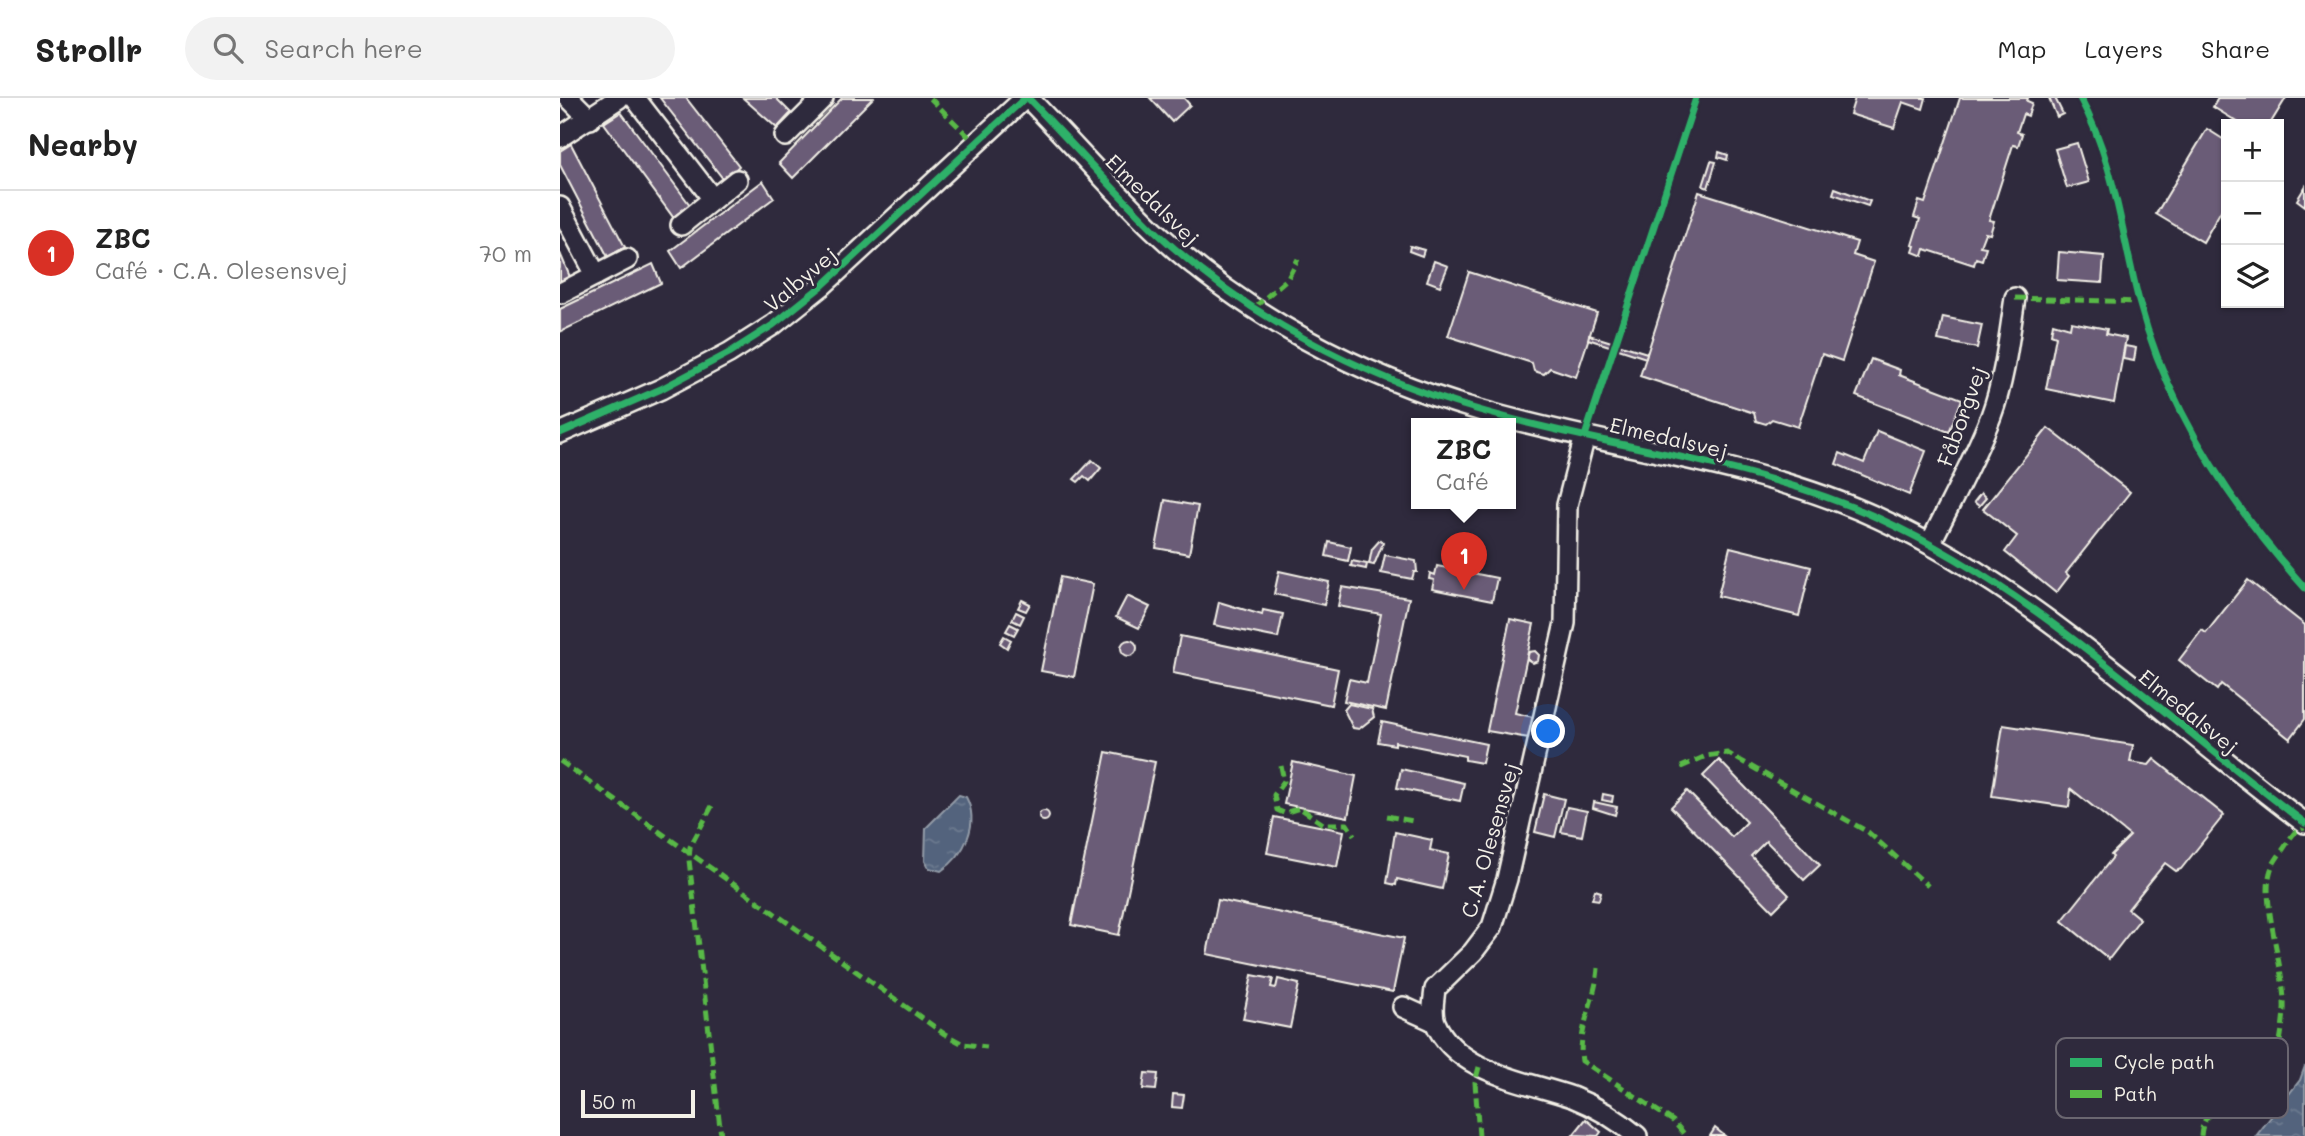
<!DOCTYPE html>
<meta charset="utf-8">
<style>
:root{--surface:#fff;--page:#f2f2f2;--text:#222;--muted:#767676;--line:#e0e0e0;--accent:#d93025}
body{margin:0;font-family:Mali,sans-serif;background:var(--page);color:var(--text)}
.controls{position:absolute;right:21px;top:21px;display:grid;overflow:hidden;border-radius:0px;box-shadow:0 2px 5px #0004}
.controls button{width:63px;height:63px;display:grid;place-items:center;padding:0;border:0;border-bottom:2px solid var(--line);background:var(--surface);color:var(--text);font:35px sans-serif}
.scale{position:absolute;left:21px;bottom:18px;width:114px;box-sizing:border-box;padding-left:7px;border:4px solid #f4f1e8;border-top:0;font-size:19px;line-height:24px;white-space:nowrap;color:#f4f1e8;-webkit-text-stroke:5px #2f2a3d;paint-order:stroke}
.you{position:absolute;left:989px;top:634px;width:24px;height:24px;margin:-18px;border:5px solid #fff;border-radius:50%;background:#1a73e8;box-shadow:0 0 0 10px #1a73e833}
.badge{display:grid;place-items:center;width:46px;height:46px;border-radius:50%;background:var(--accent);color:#fff;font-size:23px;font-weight:700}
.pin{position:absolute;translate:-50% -58px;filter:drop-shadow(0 2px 4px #0008)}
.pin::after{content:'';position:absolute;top:37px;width:24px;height:21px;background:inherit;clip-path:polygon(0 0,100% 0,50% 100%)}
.popup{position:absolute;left:851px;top:320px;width:105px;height:91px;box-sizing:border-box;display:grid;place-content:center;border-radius:0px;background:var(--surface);filter:drop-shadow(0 2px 5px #0005);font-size:23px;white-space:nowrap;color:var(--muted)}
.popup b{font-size:26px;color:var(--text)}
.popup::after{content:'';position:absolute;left:50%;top:100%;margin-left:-14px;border:14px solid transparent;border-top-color:var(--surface)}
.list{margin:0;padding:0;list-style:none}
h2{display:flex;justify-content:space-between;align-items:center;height:91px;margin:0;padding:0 28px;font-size:30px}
h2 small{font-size:23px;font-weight:400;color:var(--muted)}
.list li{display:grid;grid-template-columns:46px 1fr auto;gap:21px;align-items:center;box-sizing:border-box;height:126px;padding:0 28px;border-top:2px solid var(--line)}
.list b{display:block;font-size:26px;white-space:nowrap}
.list p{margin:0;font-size:23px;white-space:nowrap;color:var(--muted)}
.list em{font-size:23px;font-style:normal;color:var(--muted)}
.icon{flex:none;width:38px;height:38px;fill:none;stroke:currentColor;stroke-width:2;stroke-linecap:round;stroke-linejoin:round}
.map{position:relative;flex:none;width:1745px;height:1038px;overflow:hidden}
header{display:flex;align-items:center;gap:42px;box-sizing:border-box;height:98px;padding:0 35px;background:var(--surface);border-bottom:2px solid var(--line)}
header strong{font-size:33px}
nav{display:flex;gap:38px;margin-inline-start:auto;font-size:24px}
.search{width:490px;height:63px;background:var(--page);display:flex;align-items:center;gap:18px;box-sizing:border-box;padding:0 24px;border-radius:38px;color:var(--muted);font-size:26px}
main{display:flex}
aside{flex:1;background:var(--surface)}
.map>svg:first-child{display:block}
</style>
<header>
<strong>Strollr</strong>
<div class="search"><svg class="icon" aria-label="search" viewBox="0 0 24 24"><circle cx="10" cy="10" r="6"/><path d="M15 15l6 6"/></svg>Search here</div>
<nav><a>Map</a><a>Layers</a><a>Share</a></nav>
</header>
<main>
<aside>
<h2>Nearby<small></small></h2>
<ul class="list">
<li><span class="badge">1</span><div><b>ZBC</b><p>Café · C.A. Olesensvej</p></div><em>70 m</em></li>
</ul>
</aside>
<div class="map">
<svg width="1745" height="1038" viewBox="0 0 1745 1038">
<defs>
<pattern id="water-ripples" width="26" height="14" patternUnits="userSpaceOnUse" patternTransform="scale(1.75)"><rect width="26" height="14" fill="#53637d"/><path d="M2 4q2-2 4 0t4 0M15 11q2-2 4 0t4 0" fill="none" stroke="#6c7a8f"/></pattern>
</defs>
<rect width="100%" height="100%" fill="#2f2a3d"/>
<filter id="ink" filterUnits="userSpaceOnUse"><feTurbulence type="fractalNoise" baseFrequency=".0143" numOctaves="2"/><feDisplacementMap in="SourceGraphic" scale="14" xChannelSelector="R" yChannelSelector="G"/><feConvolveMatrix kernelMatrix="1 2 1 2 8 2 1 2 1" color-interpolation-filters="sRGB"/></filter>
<g filter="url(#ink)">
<!-- water -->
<g fill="url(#water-ripples)" stroke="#939ca8" stroke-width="2">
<path d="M399 697 406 699C420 725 405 757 381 773L369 770 365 763 366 730Z"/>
<path d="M1745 968V1038H1696L1740 982Z"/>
</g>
<!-- building -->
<g fill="#6b5c77" stroke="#f4f1e8" stroke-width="2">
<path d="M100 0H126L179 68 164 82Z"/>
<path d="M183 0H216L231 15 217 30Z"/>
<path d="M282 0H313L233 80 219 65Z"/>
<path d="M590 0H624L630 7 612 24Z"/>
<path d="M1295 0H1294H1366L1363 11 1343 4 1334 30 1290 16Z"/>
<path d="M1400 0H1468L1467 3 1472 5 1468 18 1463 16 1457 34 1462 36 1458 48 1453 47 1429 122 1434 123 1430 136 1425 135 1420 148 1426 149 1422 162 1416 160 1414 167 1365 151 1363 158 1353 154 1355 148 1352 147 1360 121 1354 119 1359 103 1365 105Z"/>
<path d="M1489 0H1495L1503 16 1497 19Z"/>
<path d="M1658 0H1726L1710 26H1681L1653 9Z"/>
<path d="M61 14 130 107 113 119 44 25Z"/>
<path d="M1647 31 1666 43V104L1643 144 1596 116Z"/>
<path d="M1517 45 1529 84 1507 90 1495 51Z"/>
<path d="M11 46 65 149 48 159 0 67V53Z"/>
<path d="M1159 54 1168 57 1167 62 1158 59Z"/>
<path d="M1151 63 1156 64 1148 90 1143 88Z"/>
<path d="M203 83 214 100 121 170 110 153Z"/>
<path d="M1745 89V108L1737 102Z"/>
<path d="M1275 90 1310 103 1308 108 1273 96Z"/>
<path d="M1139 94 1297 144 1293 157 1314 164 1282 263 1262 256 1238 329 1212 321 1206 326 1196 323 1194 315 1080 278Z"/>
<path d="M850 148 864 152 862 158 849 153Z"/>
<path d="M1499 154 1544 158 1542 185 1497 182Z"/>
<path d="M0 155 10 179 0 184Z"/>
<path d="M874 163 888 168 880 188 867 183Z"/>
<path d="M93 166 101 185 0 234V211Z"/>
<path d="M909 174 1037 215 1016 279 990 270 984 276 974 273 972 265 888 238Z"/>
<path d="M1383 219 1422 227 1417 250 1378 242Z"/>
<path d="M1511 224 1547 231 1546 236 1566 240 1554 305 1486 291 1496 238 1491 236 1493 225 1510 230Z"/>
<path d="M1029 237 1087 255 1086 260 1028 241Z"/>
<path d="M1565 248 1576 250 1574 263 1563 261Z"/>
<path d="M1311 261 1340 272 1339 277 1402 301 1389 334 1296 298Z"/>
<path d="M1488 330 1570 394 1506 475 1509 478 1496 495 1445 454 1457 438 1423 411Z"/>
<path d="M1317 333 1366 353 1349 397 1276 366 1280 355 1304 365Z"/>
<path d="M532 362 541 370 530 383 524 378 518 384 514 381Z"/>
<path d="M1421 395 1426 400 1419 408 1414 404Z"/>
<path d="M605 402 638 408 629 456 596 450Z"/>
<path d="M820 442 823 445 814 467 809 466 812 451Z"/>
<path d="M769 444 791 449 788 463 766 458Z"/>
<path d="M1170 449 1251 469 1239 518 1158 498Z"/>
<path d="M825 457 856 463 857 474H854L852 481 821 475Z"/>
<path d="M792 463 807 466 806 471 791 468Z"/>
<path d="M877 468 937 480 932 503 872 491 874 482 869 481 870 475 875 477Z"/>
<path d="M719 473 769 484 764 507 714 496Z"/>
<path d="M500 479 533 486 514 579 481 573Z"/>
<path d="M1688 482 1745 527V621L1730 641 1661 586 1657 592 1619 562 1642 532 1646 535Z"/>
<path d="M782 489 849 500 826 612 784 603 789 581 807 585 821 516 778 508Z"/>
<path d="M567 498 590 509 579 530 556 519Z"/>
<path d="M462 502 470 506 466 513 458 510Z"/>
<path d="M659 504 702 517 703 512 723 516 718 540 654 527Z"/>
<path d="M456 514 464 518 460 526 452 522Z"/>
<path d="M950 521 974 526 955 615 973 619 969 640 927 633Z"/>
<path d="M450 526 458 530 454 537 446 533Z"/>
<path d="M444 538 451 542 447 550 440 545Z"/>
<path d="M620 538 778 571 771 607 613 575Z"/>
<circle cx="569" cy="550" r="8"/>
<path d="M975 553 979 557 978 563 973 565 967 561 969 554Z"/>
<path d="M789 606 812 611 814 619 799 631 793 630 784 612Z"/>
<path d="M822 624 926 646 922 665 905 662V658L835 644V647L818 644Z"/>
<path d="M1443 627 1573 647 1570 664 1589 667 1594 661 1664 717 1621 771 1616 773 1605 765 1568 811 1580 821 1549 861 1502 823 1553 759 1551 757 1570 738 1511 691 1509 709 1432 698Z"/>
<path d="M546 654 595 664 559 837 511 827Z"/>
<path d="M1159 662 1260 767 1244 782 1206 743 1191 758 1229 797 1213 813 1111 709 1127 693 1172 739 1187 724 1143 678Z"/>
<path d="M733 664 796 678 788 719 724 706Z"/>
<path d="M841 671 904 685 900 703 837 690Z"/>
<path d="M984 696 1004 701 995 739 975 734Z"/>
<path d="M1043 696 1053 698 1052 704 1042 702Z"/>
<path d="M1034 704 1057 709 1055 717 1033 710Z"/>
<path d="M1007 709 1027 713 1022 738 1001 734Z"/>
<circle cx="484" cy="718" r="5"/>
<path d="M714 719 784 733 777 769 707 755Z"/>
<path d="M835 734 872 742 870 752 889 756 882 791 837 781 836 787 827 785Z"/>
<path d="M1035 792 1041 794 1039 802 1032 801Z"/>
<path d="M658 802 844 840 833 894 647 856Z"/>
<path d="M692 877 713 881 711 889 716 890 718 881 739 886 730 930 683 921Z"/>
<path d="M585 975 598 976 596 992 583 991Z"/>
<path d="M613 996 624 997 622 1010 612 1009Z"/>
<path d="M1026 1021 1041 1034 1038 1038 1013 1037Z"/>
<path d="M1155 1030 1165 1038H1150Z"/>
</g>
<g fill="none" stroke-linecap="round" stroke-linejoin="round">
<defs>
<g id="minor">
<path d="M9 0 30 21"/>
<path d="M75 0 153 101"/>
<path d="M468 0C510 43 550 89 593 131 684 217 799 278 919 312 1051 351 1191 362 1318 420 1478 493 1605 621 1745 725"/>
<path d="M225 38 263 0"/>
<path d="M0 39 59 0"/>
<path d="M0 109 36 177"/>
<path d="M121 127 177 82"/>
<path d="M1 195 67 161"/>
<path d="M0 335 101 291 169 255 213 227 263 187 465 0"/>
<path d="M1025 338 1007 407 1005 525 947 781 932 829 913 854 875 891C874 901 871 914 875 924 896 975 966 983 1012 999 1035 1008 1058 1022 1077 1038"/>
<path d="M1370 446C1391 403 1414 362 1431 318 1445 280 1449 239 1455 200"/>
<path d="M843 909 874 923"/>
</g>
</defs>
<!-- minor casing -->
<use href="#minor" stroke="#f4f1e8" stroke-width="24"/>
<!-- minor -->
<use href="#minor" stroke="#2f2a3d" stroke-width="19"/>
<!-- quiet -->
<g stroke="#58b947" stroke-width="5" stroke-dasharray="10 5" stroke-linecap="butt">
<path d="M370 0 416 46"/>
<path d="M1455 200 1580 204"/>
<path d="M695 209 728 180 738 161"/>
<path d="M0 663 383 935 403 946 427 949"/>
<path d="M721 668 724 683 714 697 717 712 724 715 740 710 763 726H787L794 737"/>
<path d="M1121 669 1146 658 1167 655 1308 734 1368 788"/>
<path d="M152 708 130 749 129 762 161 1038"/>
<path d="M827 718 853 723"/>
<path d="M1038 870C1036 901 1017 932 1022 963L1113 1023 1126 1038"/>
<path d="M919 969 915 984 919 1038"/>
<path d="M1641 1038C1644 996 1684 1015 1703 990 1717 971 1722 936 1724 913 1726 873 1701 807 1710 775 1712 765 1721 755 1726 747 1731 739 1735 731 1745 730"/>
</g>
<defs>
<g id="cycleway">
<path d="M468 0C510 43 550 89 593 131 684 217 799 278 919 312 1051 351 1191 362 1318 420 1478 493 1605 621 1745 725"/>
<path d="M1520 0C1555 64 1561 134 1579 203 1608 312 1670 407 1745 490"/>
<path d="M0 335 101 291 169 255 213 227 263 187 465 0"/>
<path d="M1025 338 1136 0"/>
</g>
</defs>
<!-- cycleway casing -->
<use href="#cycleway" stroke="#2f2a3d" stroke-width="11"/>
<!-- cycleway -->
<use href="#cycleway" stroke="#2db169" stroke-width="7"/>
</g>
</g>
<g text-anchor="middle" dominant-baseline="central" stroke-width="6" stroke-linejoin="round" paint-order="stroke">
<!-- street labels -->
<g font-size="21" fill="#f4f1e8" stroke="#2f2a3d">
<text transform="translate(593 101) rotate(44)">Elmedalsvej</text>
<text transform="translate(240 181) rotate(-40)">Valbyvej</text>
<text transform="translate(1401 318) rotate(-70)">Fåborgvej</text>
<text transform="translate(1109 339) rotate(13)">Elmedalsvej</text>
<text transform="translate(1629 613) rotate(39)">Elmedalsvej</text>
<text transform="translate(929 742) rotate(-74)">C.A. Olesensvej</text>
</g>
</g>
<!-- legend -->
<rect x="1496" y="940" width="232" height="80" rx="10" fill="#2f2a3d" stroke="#6a6670" stroke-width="2"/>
<rect x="1510" y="960" width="32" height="9" fill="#2db169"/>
<rect x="1510" y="992" width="32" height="8" fill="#58b947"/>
<g font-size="19" fill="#f4f1e8">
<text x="1554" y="971">Cycle path</text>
<text x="1554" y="1003">Path</text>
</g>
</svg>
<div class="controls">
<button>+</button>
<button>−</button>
<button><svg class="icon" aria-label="layers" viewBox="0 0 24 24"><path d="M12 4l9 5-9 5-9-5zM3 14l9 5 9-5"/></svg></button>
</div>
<div class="scale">50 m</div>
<div class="you"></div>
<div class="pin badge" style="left:904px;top:492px">1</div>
<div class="popup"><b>ZBC</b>Café</div>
</div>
</main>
